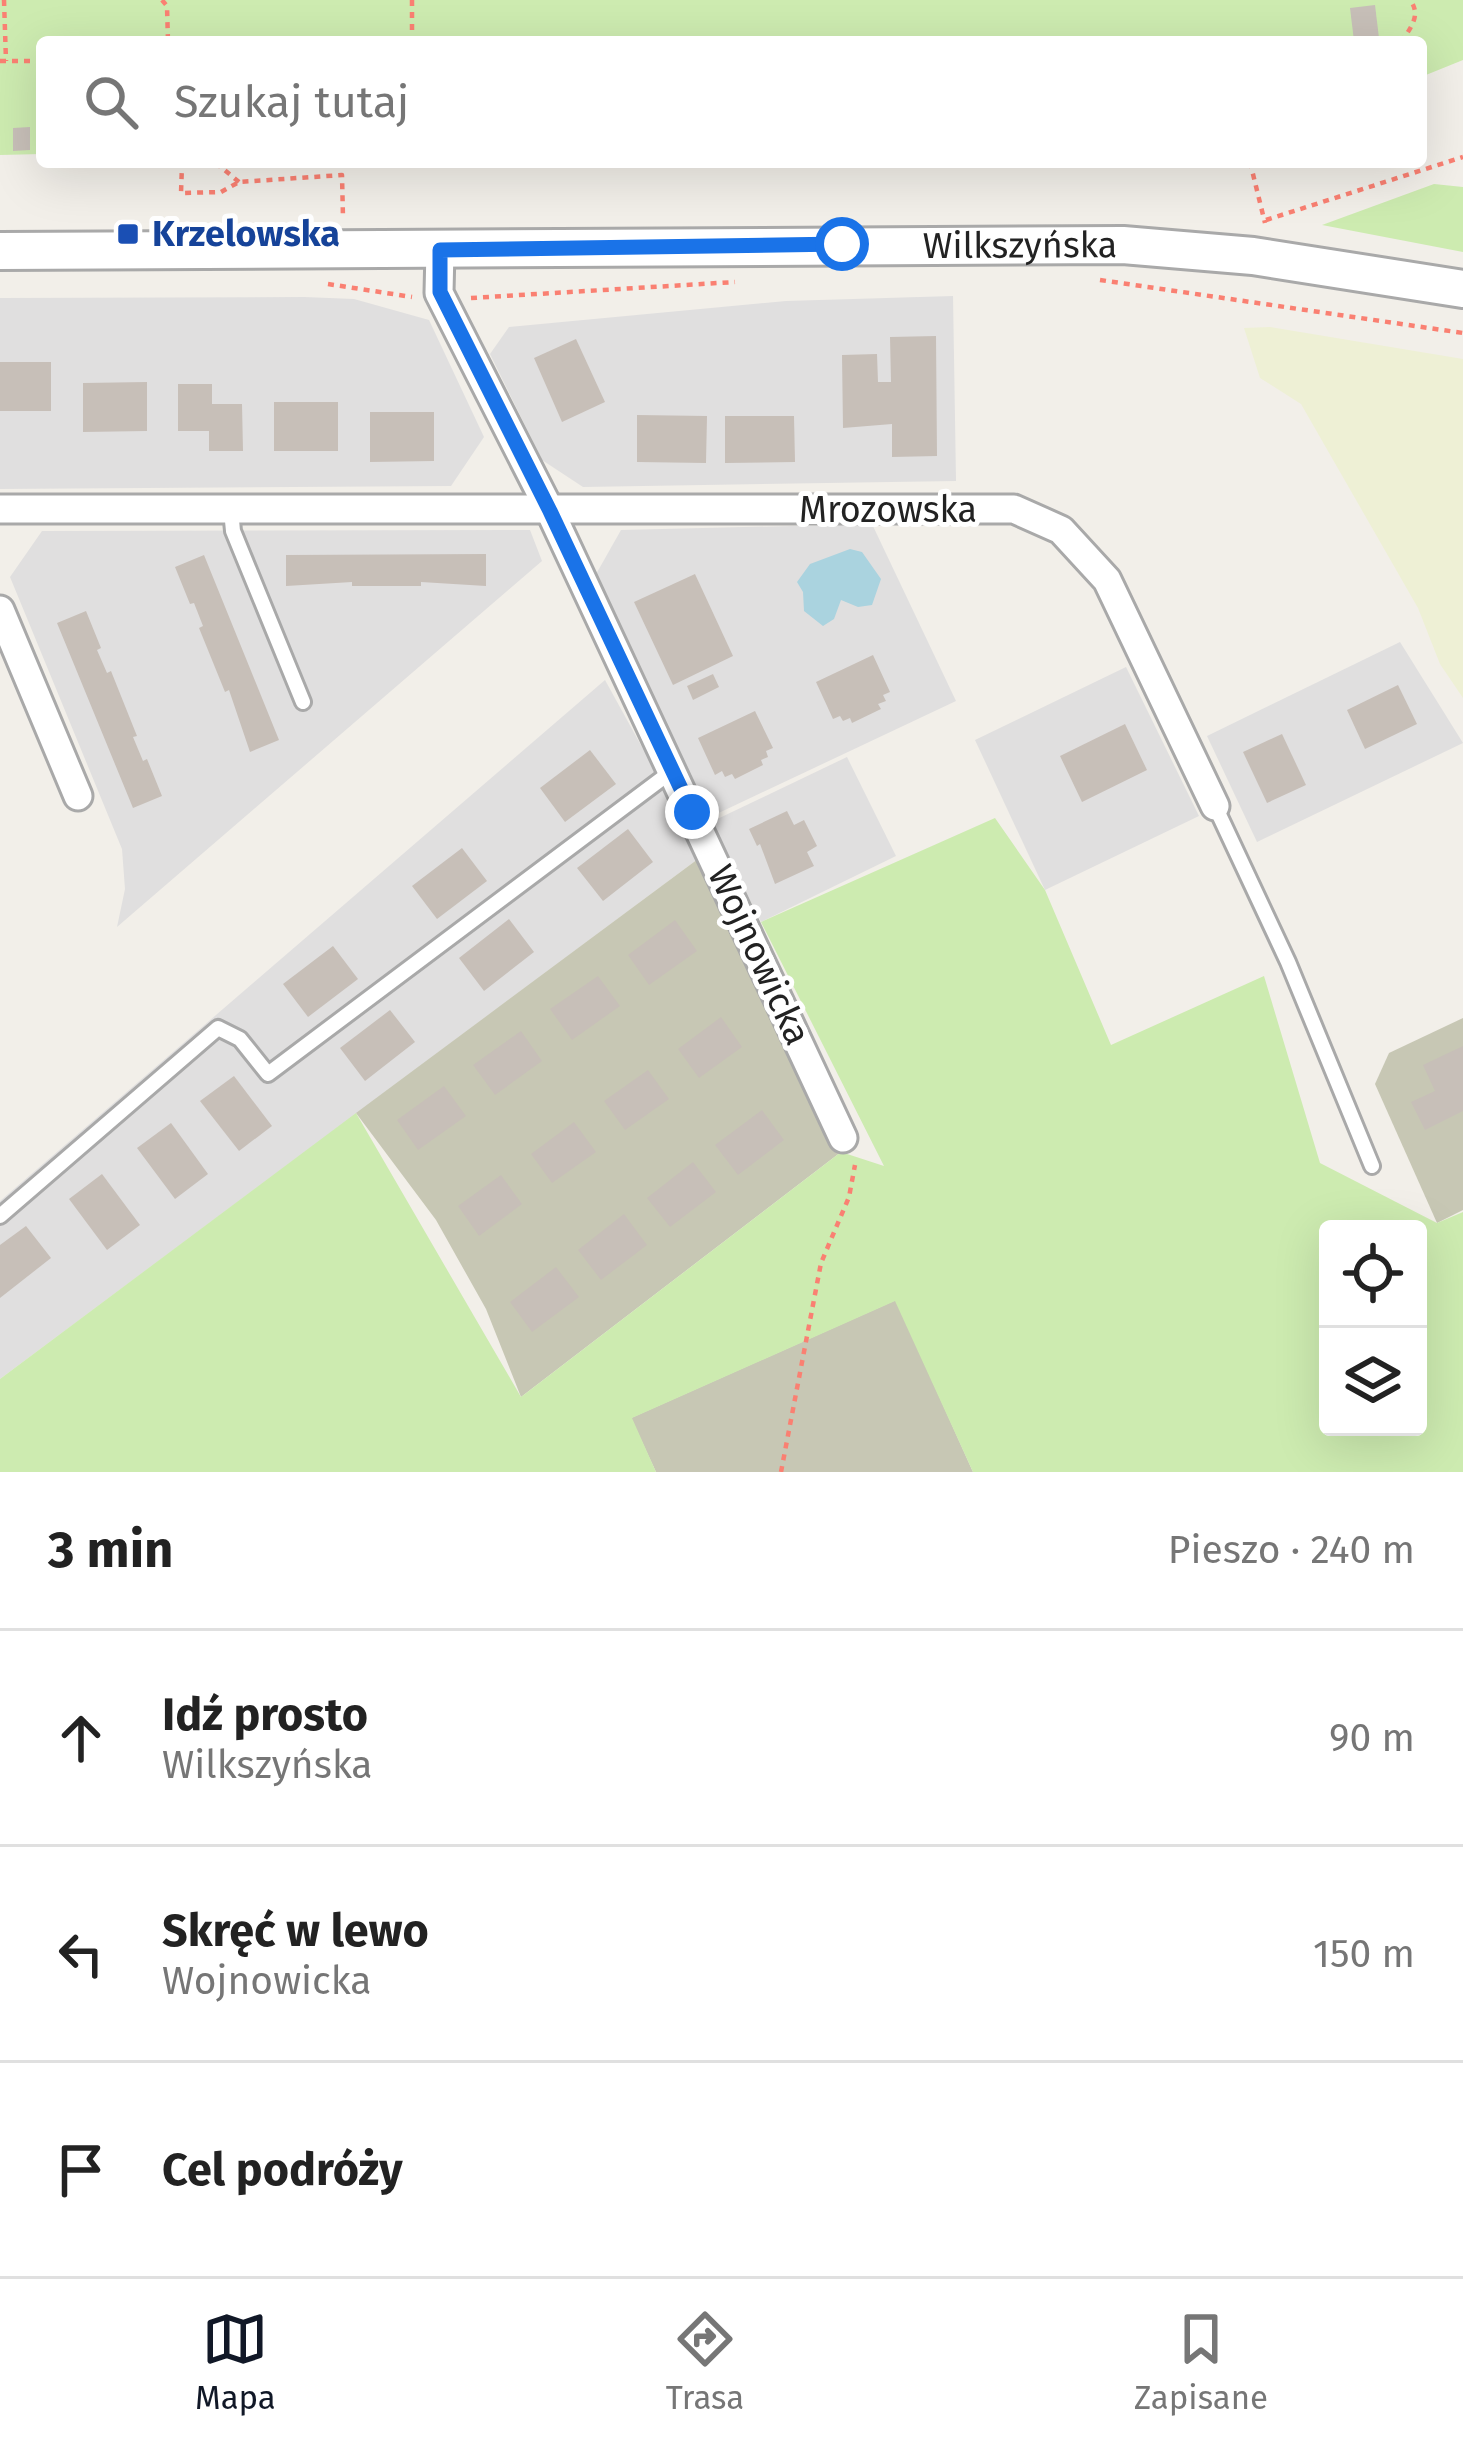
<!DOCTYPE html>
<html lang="pl">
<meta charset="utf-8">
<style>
:root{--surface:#fff;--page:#f6f6f6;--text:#222;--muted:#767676;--line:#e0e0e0;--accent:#111827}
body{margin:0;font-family:"Fira Sans",sans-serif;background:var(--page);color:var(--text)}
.controls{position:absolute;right:36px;bottom:36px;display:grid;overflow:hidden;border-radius:12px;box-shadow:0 12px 48px #0002}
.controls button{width:108px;height:108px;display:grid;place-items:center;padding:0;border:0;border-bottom:3px solid var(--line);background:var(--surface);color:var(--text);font:60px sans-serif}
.stop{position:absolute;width:36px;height:36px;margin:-27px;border:9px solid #1a73e8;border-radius:50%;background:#fff}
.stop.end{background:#1a73e8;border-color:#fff;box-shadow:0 3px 12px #0008}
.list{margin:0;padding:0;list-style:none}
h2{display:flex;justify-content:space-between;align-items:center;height:156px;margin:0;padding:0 48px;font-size:51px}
h2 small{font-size:39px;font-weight:400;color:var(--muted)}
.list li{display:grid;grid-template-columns:78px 1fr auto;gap:36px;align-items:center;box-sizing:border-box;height:216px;padding:0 48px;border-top:3px solid var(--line)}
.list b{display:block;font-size:45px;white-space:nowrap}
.list p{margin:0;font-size:39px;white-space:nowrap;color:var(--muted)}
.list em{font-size:39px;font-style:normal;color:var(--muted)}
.icon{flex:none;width:66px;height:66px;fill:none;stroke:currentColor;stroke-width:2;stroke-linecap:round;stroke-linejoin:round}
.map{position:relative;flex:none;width:1463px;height:1472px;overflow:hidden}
.search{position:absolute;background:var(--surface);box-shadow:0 12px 48px #0002;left:36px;right:36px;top:36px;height:132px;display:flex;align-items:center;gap:30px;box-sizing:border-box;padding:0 42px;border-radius:12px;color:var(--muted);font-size:45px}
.sheet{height:804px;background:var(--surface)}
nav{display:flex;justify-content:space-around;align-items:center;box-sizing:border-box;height:168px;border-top:3px solid var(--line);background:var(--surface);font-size:33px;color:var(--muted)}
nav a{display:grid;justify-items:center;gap:6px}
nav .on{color:var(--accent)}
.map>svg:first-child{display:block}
</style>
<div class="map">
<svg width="1463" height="1472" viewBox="0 0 1463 1472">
<rect width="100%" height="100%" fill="#f2efe9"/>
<!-- residential -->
<g fill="#e0dfdf">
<path d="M953 296 956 481 583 487 542 460 490 354 509 327 786 301Z"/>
<path d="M304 297 354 299 429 320 484 437 451 486 0 489V298Z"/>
<path d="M872 524 956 701 708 818 595 576 621 530Z"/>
<path d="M530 530 542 561 117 927 125 889 122 849 10 577 42 531Z"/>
<path d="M1400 642 1463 743 1257 842 1207 736Z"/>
<path d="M1126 667 1199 816 1045 890 975 740Z"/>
<path d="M605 680 702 856 0 1379V1201Z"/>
<path d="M847 757 896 856 761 922 711 822Z"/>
</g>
<!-- construction -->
<g fill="#c7c7b4">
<path d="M702 856 841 1152 521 1397 486 1309 436 1220 356 1113Z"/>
<path d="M1463 1018V1210L1437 1223 1375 1084 1389 1053Z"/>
<path d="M896 1300 973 1472H656L631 1418Z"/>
</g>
<!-- farmland -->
<path fill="#eef0d5" d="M1270 327 1463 359V698L1440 664 1418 608 1301 404 1260 378 1244 328Z"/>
<!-- grass -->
<g fill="#cdebb0" fill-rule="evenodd">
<path d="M0 0H1463V60L1421 77V42H42V154L0 155Z"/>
<path d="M1434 184 1463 187V252L1322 225Z"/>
<path d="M995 818 1045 890 1111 1045 1264 976 1320 1163 1437 1223 1463 1212V1472H973L895 1301 632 1418 656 1472H0V1379L356 1113 521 1397 841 1152 884 1166 761 922ZM1418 1229V1427H1328V1229Z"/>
</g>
<!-- water -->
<path fill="#aad3df" d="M850 549 862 552 881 579 872 605 858 607 841 600 834 619 823 626 804 611 803 592 797 582 810 564Z"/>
<!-- building -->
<g fill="#c7bfb8">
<path d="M1375 5 1379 38 1354 41 1350 8Z"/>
<path d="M30 127V150L13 151V128Z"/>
<path d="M936 336 937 456 892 457V424L843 428 842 355 877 354 878 382H891L890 337Z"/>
<path d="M576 339 605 402 562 422 534 358Z"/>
<rect x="0" y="362" width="51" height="49"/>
<path d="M147 382V431L83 432V383Z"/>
<path d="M178 384H212V404H242L243 451H209V431H178Z"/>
<rect x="274" y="402" width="64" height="49"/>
<path d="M370 412H434V461L370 462Z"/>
<path d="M637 415 707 416 706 463 637 462Z"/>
<path d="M725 416H794L795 462 725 463Z"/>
<path d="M486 554V586L421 582V586H352V582L286 586V555Z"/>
<path d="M204 555 279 740 250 752 229 690 225 692 199 628 203 626 194 603 190 604 175 567Z"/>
<path d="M695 574 733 656 673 685 634 602Z"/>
<path d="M86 611 101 648 97 650 107 673 111 671 137 736 133 737 143 761 147 759 162 796 133 808 57 623Z"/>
<path d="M873 655 890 692 883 695 886 701 878 704 881 709 852 723 850 718 843 721 840 716 833 719 816 682Z"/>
<path d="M713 674 719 687 693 700 687 686Z"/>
<path d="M1398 685 1417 724 1365 749 1347 710Z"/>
<path d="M755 711 773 748 766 751 768 757 761 760 763 765 735 779 732 774 725 777 722 771 715 775 698 738Z"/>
<path d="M1125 724 1147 770 1082 802 1060 756Z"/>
<path d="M1282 734 1306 785 1267 803 1243 752Z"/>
<path d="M590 750 616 784 565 822 540 788Z"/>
<path d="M787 811 794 825 804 820 817 846 807 852 814 866 775 884 760 844 757 846 749 829Z"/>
<path d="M628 829 653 862 603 901 577 868Z"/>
<path d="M462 848 487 881 437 919 412 886Z"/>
<path d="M509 919 534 952 484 991 459 958Z"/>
<path d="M675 920 697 951 649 985 628 955Z"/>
<path d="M333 946 358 979 308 1017 283 984Z"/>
<path d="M598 976 620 1006 572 1040 550 1009Z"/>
<path d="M390 1010 415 1042 365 1081 340 1048Z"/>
<path d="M721 1017 742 1047 699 1078 678 1049Z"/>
<path d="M521 1031 542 1061 495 1095 473 1065Z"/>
<path d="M1463 1046V1111L1425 1130 1411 1102 1435 1091 1423 1065Z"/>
<path d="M648 1070 669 1099 625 1130 604 1101Z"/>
<path d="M234 1076 272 1126 239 1151 200 1101Z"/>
<path d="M444 1086 466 1116 418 1150 397 1120Z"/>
<path d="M762 1110 784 1140 738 1175 715 1145Z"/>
<path d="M574 1122 596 1152 552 1183 531 1154Z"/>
<path d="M171 1123 208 1174 175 1199 137 1148Z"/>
<path d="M693 1162 716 1192 670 1227 647 1198Z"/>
<path d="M102 1174 140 1225 107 1250 69 1199Z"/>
<path d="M501 1175 522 1204 479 1236 458 1206Z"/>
<path d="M624 1214 647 1245 601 1280 578 1250Z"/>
<path d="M26 1226 51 1258 0 1298V1245Z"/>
<path d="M556 1267 579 1297 532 1332 510 1302Z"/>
</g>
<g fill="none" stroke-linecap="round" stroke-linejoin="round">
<defs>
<g id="service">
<path d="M231 510 233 531 303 702"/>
<path d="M1215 806 1288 962 1372 1166"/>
<path d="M0 1216 218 1028 240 1039 268 1074 672 771"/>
</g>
<g id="minor">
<path d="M440 250 439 293 550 511 843 1138"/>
<path d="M0 509H1014L1061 530 1107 580 1215 806"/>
<path d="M0 610 78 796"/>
</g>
<g id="tertiary">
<path id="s1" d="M0 251 1123 245 1253 256 1463 289"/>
</g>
</defs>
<!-- service casing -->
<use href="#service" stroke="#a9a9a9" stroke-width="20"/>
<!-- minor casing -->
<use href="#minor" stroke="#a9a9a9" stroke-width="33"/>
<!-- tertiary casing -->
<use href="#tertiary" stroke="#a9a9a9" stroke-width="42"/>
<!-- path -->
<g stroke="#fa8072" stroke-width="4.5" stroke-dasharray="6 6" stroke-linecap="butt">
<path d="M4 0 6 61"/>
<path d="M162 0 167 6 168 42"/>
<path d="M412 42V0"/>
<path d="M1401 42C1410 29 1422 15 1410 0"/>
<path d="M0 61H42"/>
<path d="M1250 162 1265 223"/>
<path d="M239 182 216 163 182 165 181 193 221 192 239 182 342 175 343 218"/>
<path d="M1266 220 1463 157"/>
<path d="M1100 280 1463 333"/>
<path d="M328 284 412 297"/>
<path d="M471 298 735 282"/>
<path d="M781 1472 821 1263 849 1197 855 1165"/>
</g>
<!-- service -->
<use href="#service" stroke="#fff" stroke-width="14"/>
<!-- minor -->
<use href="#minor" stroke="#fff" stroke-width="27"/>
<!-- tertiary -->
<use href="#tertiary" stroke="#fff" stroke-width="36"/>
</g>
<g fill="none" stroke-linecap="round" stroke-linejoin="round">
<!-- route -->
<path stroke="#1a73e8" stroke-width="15" d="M692 812 550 511 440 292V250L842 244"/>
</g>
<!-- markers -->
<rect fill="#1a4fb4" stroke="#fff" stroke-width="4.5" x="116" y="222" width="24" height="24" rx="6"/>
<g text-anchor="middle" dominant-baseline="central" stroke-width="10" stroke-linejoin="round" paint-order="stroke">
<!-- transit labels -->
<g font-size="36" font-weight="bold" fill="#164399" stroke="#fff" text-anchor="start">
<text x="152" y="234">Krzelowska</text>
</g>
<!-- street labels -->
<g font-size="36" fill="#222" stroke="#fff">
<text stroke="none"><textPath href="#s1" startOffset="1020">Wilkszyńska</textPath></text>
<text x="888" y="510">Mrozowska</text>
<text transform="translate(759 955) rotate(65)">Wojnowicka</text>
</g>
</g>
</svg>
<div class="controls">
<button><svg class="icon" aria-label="locate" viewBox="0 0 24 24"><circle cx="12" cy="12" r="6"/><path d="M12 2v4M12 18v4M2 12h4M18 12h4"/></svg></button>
<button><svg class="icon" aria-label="layers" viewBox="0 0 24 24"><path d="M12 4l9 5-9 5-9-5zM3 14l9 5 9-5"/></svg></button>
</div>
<div class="stop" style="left:842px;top:244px"></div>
<div class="stop end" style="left:692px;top:812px"></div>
<div class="search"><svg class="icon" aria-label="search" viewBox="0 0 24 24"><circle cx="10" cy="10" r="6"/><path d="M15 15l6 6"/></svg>Szukaj tutaj</div>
</div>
<section class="sheet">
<h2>3 min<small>Pieszo · 240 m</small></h2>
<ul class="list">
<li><svg class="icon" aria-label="ahead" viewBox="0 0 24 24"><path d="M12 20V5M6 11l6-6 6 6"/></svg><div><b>Idź prosto</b><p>Wilkszyńska</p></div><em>90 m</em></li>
<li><svg class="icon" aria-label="left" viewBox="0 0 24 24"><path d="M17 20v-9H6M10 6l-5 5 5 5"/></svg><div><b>Skręć w lewo</b><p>Wojnowicka</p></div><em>150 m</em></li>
<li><svg class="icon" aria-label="arrive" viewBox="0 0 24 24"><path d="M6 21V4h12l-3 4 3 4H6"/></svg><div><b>Cel podróży</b></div></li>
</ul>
</section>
<nav>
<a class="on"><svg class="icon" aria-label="map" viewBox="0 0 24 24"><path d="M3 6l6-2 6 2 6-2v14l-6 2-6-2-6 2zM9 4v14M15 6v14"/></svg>Mapa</a>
<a><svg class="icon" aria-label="directions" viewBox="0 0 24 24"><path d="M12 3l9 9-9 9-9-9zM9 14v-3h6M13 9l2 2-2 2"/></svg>Trasa</a>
<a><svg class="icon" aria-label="saved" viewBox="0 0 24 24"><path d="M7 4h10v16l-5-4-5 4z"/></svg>Zapisane</a>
</nav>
